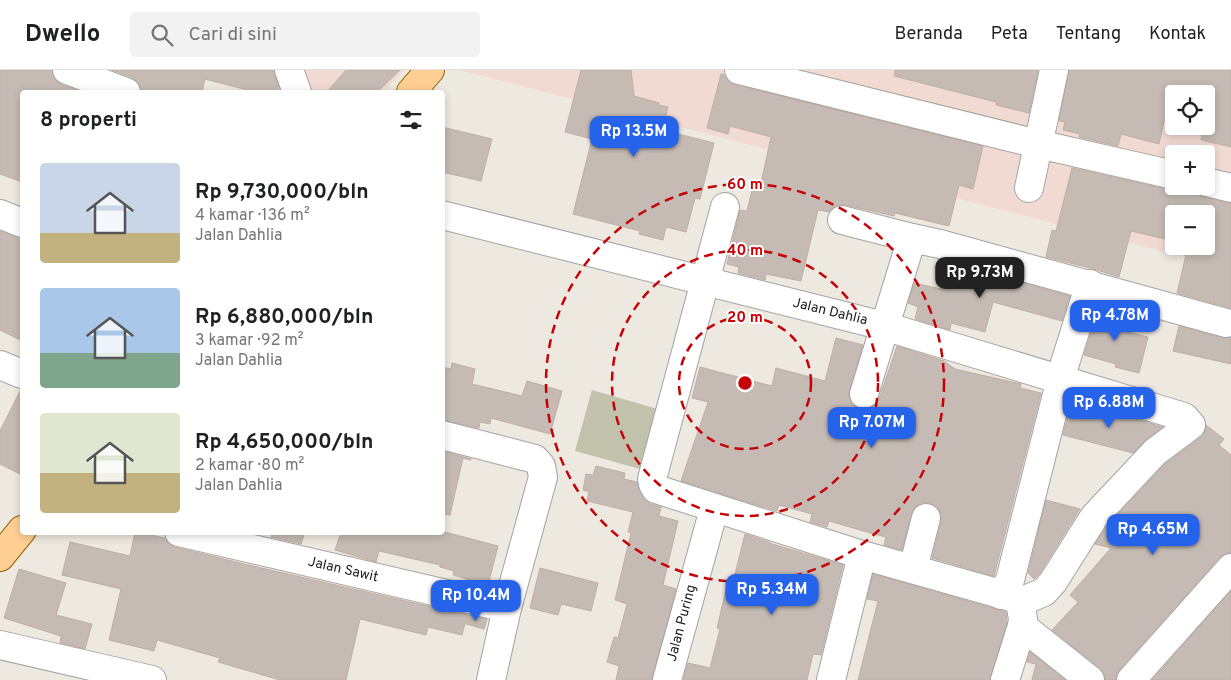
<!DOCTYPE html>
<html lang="id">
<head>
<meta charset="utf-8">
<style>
  body { margin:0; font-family:Overpass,sans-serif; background:#f2f2f2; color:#202124; height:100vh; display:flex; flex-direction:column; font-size:19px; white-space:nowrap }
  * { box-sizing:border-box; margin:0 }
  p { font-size:16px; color:#757577 }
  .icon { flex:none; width:28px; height:28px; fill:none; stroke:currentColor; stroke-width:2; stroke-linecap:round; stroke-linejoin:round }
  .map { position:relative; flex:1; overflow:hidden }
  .sheet { position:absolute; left:20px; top:20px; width:425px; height:445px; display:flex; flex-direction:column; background:#fff; border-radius:5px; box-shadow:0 2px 8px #0003 }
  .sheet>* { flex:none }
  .tools { position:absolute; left:1165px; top:15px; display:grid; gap:10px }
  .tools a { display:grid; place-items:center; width:50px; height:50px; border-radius:5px; background:#fff; box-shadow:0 2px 8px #0003; font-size:25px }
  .price { position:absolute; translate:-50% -42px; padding:0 11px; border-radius:10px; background:#2563eb; color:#fff; font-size:16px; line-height:32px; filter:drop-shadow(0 1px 2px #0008) }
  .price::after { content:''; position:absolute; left:50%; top:30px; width:15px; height:11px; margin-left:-8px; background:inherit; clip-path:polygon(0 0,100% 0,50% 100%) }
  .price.active { background:#222; color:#fff }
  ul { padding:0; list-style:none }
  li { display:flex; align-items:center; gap:15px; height:125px; padding:0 20px }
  li span { display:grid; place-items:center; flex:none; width:140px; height:100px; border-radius:5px; color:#555 }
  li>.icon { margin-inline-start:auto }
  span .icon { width:60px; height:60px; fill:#fffc; stroke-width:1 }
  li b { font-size:21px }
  h2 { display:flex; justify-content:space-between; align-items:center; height:60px; padding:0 20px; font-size:21px }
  header { display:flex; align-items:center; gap:30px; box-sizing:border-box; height:70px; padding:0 25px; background:#fff; border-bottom:1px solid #e0e0e0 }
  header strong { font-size:24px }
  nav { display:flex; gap:28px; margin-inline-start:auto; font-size:18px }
  .search { width:350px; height:45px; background:#f2f2f2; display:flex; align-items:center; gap:12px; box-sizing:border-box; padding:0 18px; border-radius:5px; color:#757577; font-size:19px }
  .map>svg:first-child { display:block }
  .military { fill:#f1dad2; fill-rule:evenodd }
  .construction { fill:#c2c2ac }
  .building { fill:#c5bbb4; stroke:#c0afa2 }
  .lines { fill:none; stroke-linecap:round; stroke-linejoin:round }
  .minor-casing { stroke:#a3a3a3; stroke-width:30 }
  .major-casing { stroke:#936000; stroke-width:30 }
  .minor { stroke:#fff; stroke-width:28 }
  .major { stroke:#ffcf94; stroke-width:28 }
  .ring { fill:none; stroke:#c70004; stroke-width:2.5; stroke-dasharray:9 6 }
  .labels { text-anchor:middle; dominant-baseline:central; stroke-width:4; stroke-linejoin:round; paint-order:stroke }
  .street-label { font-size:14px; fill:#1c1c1c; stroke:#fff }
  .centre { fill:#c70004; stroke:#fff; stroke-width:2.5 }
  .ring-label { font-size:15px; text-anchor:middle; font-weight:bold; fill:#c70004; stroke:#fff; stroke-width:4; stroke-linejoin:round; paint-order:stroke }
</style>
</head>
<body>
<header>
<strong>Dwello</strong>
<div class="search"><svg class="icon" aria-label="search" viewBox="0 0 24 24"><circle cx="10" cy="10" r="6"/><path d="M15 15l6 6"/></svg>Cari di sini</div>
<nav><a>Beranda</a><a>Peta</a><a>Tentang</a><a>Kontak</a></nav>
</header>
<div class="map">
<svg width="1231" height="610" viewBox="0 0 1231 610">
  <rect width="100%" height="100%" fill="#eee9e0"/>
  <g class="military">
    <path d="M302,0H405L383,22H309Z"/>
    <path d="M460,0H1231V199ZM1174,24H1206V56H1174ZM1174,84H1206V116H1174ZM1174,144H1206V176H1174Z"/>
  </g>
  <path class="construction" d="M592,320L668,342L651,402L575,381Z"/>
  <g class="building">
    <path d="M0,0H52L55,10L62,15L83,22H22V112L0,104Z"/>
    <path d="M112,0H274L279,19L278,22H255L205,9L202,22H141L138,12L131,7Z"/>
    <path d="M346,0H400L377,22H327Z"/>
    <path d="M581,0H631L634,26L659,33V35L668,37L662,60L714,73L700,129L695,128L686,162L666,157L663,170L639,164L640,161L573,144L592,69L565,62Z"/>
    <path d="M895,0H1038L1029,43L996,35V32L894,6Z"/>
    <path d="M1069,0H1231V77L1201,70L1203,61L1185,56H1206V24H1174V53L1164,51L1159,74L1121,64L1118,76L1079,67L1080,64L1063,60L1065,52L1059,51Z"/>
    <path d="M721,4L725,5L729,12L735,15L983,76L973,119L959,115L949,156L895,143L894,146L846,135H837L829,142L818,140L801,211L766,204L765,210L738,203L739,197L727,194L740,140L747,141L754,112L761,113L771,67L730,56L728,64L707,58Z"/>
    <path d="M442,57L492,69L481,111L442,102Z"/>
    <path d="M1072,98L1171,120H1178L1184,116L1192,118L1196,124L1202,127L1231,133V238L1177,223L1188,176H1206V144H1174V171L1131,161L1119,207L1094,199L1046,187L1052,160L1056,161Z"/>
    <path d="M0,161L22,168V271L0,260Z"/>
    <path d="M947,192L1070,226L1062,251L993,232L985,262L951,253L950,260L915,249L918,237L908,233L914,213L941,219Z"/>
    <path d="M1100,234L1120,240L1115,259L1148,267L1139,303L1115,297L1116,294L1084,285Z"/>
    <path d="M1179,256L1222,268H1231V294L1173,281Z"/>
    <path d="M836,268L863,275L849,320V328L852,334L860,339H868L875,335L879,329L897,276L944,291L955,299L1021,314L1020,318L1041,323L994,506L932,488L941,452V444L937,437L930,433H921L915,437L911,444L902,480L884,475L886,467L874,464L829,451L827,457L810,452L812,444L779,435L777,441L681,411L708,332L692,328L700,297L772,316L776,298L825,311Z"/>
    <path d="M452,293L475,299L472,314L522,326L527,311L562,321L550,364L491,348L490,354L480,352L479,358L442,350V297L451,299Z"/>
    <path d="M21,319H22V405L0,394V361Z"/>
    <path d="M1070,337L1101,344L1102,339L1163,357L1146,370L1133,383L1063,365Z"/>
    <path d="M1206,355L1224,369L1219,375L1231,385V483H1226L1219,488L1119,600L1116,610H1105L1104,604L1100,598L1052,560L1078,532L1070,525L1111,478L1095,474L1106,457L1165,394L1201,367L1205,361Z"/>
    <path d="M442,381L471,389V390L463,388L450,445L442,444Z"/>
    <path d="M596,396L625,403L624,409L637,412L643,428L651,434L661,437L659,446L678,451L663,515L676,519L652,610H616L619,596L607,592L614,567L618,568L627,534L615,530L631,463L628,462L633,442L587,431L589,422L583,420L586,404L593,405Z"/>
    <path d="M1046,430L1080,439L1040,503L1034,509L1028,503Z"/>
    <path d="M135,462L165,468L169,474L175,477L244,494L467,545L462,565L428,557L426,565L360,549L346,610H280L218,592L220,588L157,570L154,581L109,570L121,519L62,505L70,472L130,486Z"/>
    <path d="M272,462H305L301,474L271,467Z"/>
    <path d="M341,462H445L498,476L488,515L453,505L454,501L440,497V495L379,481L376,492L335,480Z"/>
    <path d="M745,464L769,472V473L843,495L821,585L813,584L807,610H683L688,593L710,598L720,559L717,558L727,515L732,516Z"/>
    <path d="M540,498L598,513L591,541L561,534L558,545L530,538Z"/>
    <path d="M19,499L66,513L56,545L92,554L85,579L60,573L61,566L4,548Z"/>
    <path d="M873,504L1006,542L1007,553L990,610H858L878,531L867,529Z"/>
    <path d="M1231,521V610H1152Z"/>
    <path d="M468,545L487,549L484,559L466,554Z"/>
    <path d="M1030,583V582L1065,610H1032L1036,594L1027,592Z"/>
  </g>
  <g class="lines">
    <g class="minor-casing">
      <g id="minor">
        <path d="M67,0L126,22"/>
        <path d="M289,0L297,22"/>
        <path d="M739,0L1038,74L1174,105"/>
        <path d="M1206,112L1231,118"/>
        <path d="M1029,118L1054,0"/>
        <path d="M725,137L652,409L653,414L656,419L862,485L1011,527L1020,532L1023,549L1022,556L1005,610"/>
        <path d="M0,144L22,153"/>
        <path d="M442,145L884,256L1184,347L1191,355L1155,382L1094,447L1053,512L1044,522L1020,532"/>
        <path d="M842,150L912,168L940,174L1226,253"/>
        <path d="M0,295L22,304"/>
        <path d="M864,324L912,168"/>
        <path d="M442,365L535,389L541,396L543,407L507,538L491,610"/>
        <path d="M179,462L507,538"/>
        <path d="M913,499L926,448"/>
        <path d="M1001,525L1010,510L1065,293L1090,214"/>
        <path d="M1022,556L1090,610"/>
        <path d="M0,575L152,610"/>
        <path d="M667,610L714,439"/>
        <path d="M831,610L862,485"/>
        <path d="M1131,610L1231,498"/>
      </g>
    </g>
    <g class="major-casing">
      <g id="major">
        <path d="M411,22L430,0"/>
        <path d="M0,487L22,460"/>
      </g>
    </g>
    <use href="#minor" class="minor"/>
    <use href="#major" class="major"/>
  </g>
  <g class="ring">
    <circle cx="745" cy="313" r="66"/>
    <circle cx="745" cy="313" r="133"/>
    <circle cx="745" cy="313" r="199"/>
  </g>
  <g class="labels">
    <g class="street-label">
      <text transform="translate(830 242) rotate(14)">Jalan Dahlia</text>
      <text transform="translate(343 500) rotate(13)">Jalan Sawit</text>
      <text transform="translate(682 553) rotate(-75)">Jalan Puring</text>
    </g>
  </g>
  <circle cx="745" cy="313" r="8" class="centre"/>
  <g class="ring-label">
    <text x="745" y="119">60 m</text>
    <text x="745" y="185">40 m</text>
    <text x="745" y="252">20 m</text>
  </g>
</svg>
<div class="tools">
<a><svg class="icon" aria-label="locate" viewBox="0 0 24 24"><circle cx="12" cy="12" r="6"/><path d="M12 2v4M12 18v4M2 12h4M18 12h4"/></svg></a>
<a>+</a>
<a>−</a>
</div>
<b class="price" style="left:634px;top:88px">Rp 13.5M</b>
<b class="price active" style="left:980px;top:229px">Rp 9.73M</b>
<b class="price" style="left:1115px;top:272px">Rp 4.78M</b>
<b class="price" style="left:1109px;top:359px">Rp 6.88M</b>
<b class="price" style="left:872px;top:379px">Rp 7.07M</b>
<b class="price" style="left:1153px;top:486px">Rp 4.65M</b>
<b class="price" style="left:772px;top:546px">Rp 5.34M</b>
<b class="price" style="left:476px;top:552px">Rp 10.4M</b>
<section class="sheet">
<h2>8 properti<svg class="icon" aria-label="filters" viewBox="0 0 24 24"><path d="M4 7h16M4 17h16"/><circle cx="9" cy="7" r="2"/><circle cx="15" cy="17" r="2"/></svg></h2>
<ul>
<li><span style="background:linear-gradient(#c9d6e8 70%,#c2b280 0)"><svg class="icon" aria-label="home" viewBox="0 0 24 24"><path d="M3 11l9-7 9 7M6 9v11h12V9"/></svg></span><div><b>Rp 9,730,000/bln</b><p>4 kamar · 136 m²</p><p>Jalan Dahlia</p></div></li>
<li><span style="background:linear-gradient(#a9c7e8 65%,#7fa58c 0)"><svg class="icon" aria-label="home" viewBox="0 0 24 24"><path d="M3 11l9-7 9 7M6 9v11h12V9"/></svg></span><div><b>Rp 6,880,000/bln</b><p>3 kamar · 92 m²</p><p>Jalan Dahlia</p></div></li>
<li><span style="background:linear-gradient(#dfe7d0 60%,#c2b280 0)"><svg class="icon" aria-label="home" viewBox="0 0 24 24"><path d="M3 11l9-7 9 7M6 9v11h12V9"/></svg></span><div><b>Rp 4,650,000/bln</b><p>2 kamar · 80 m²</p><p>Jalan Dahlia</p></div></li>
</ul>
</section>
</div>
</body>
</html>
